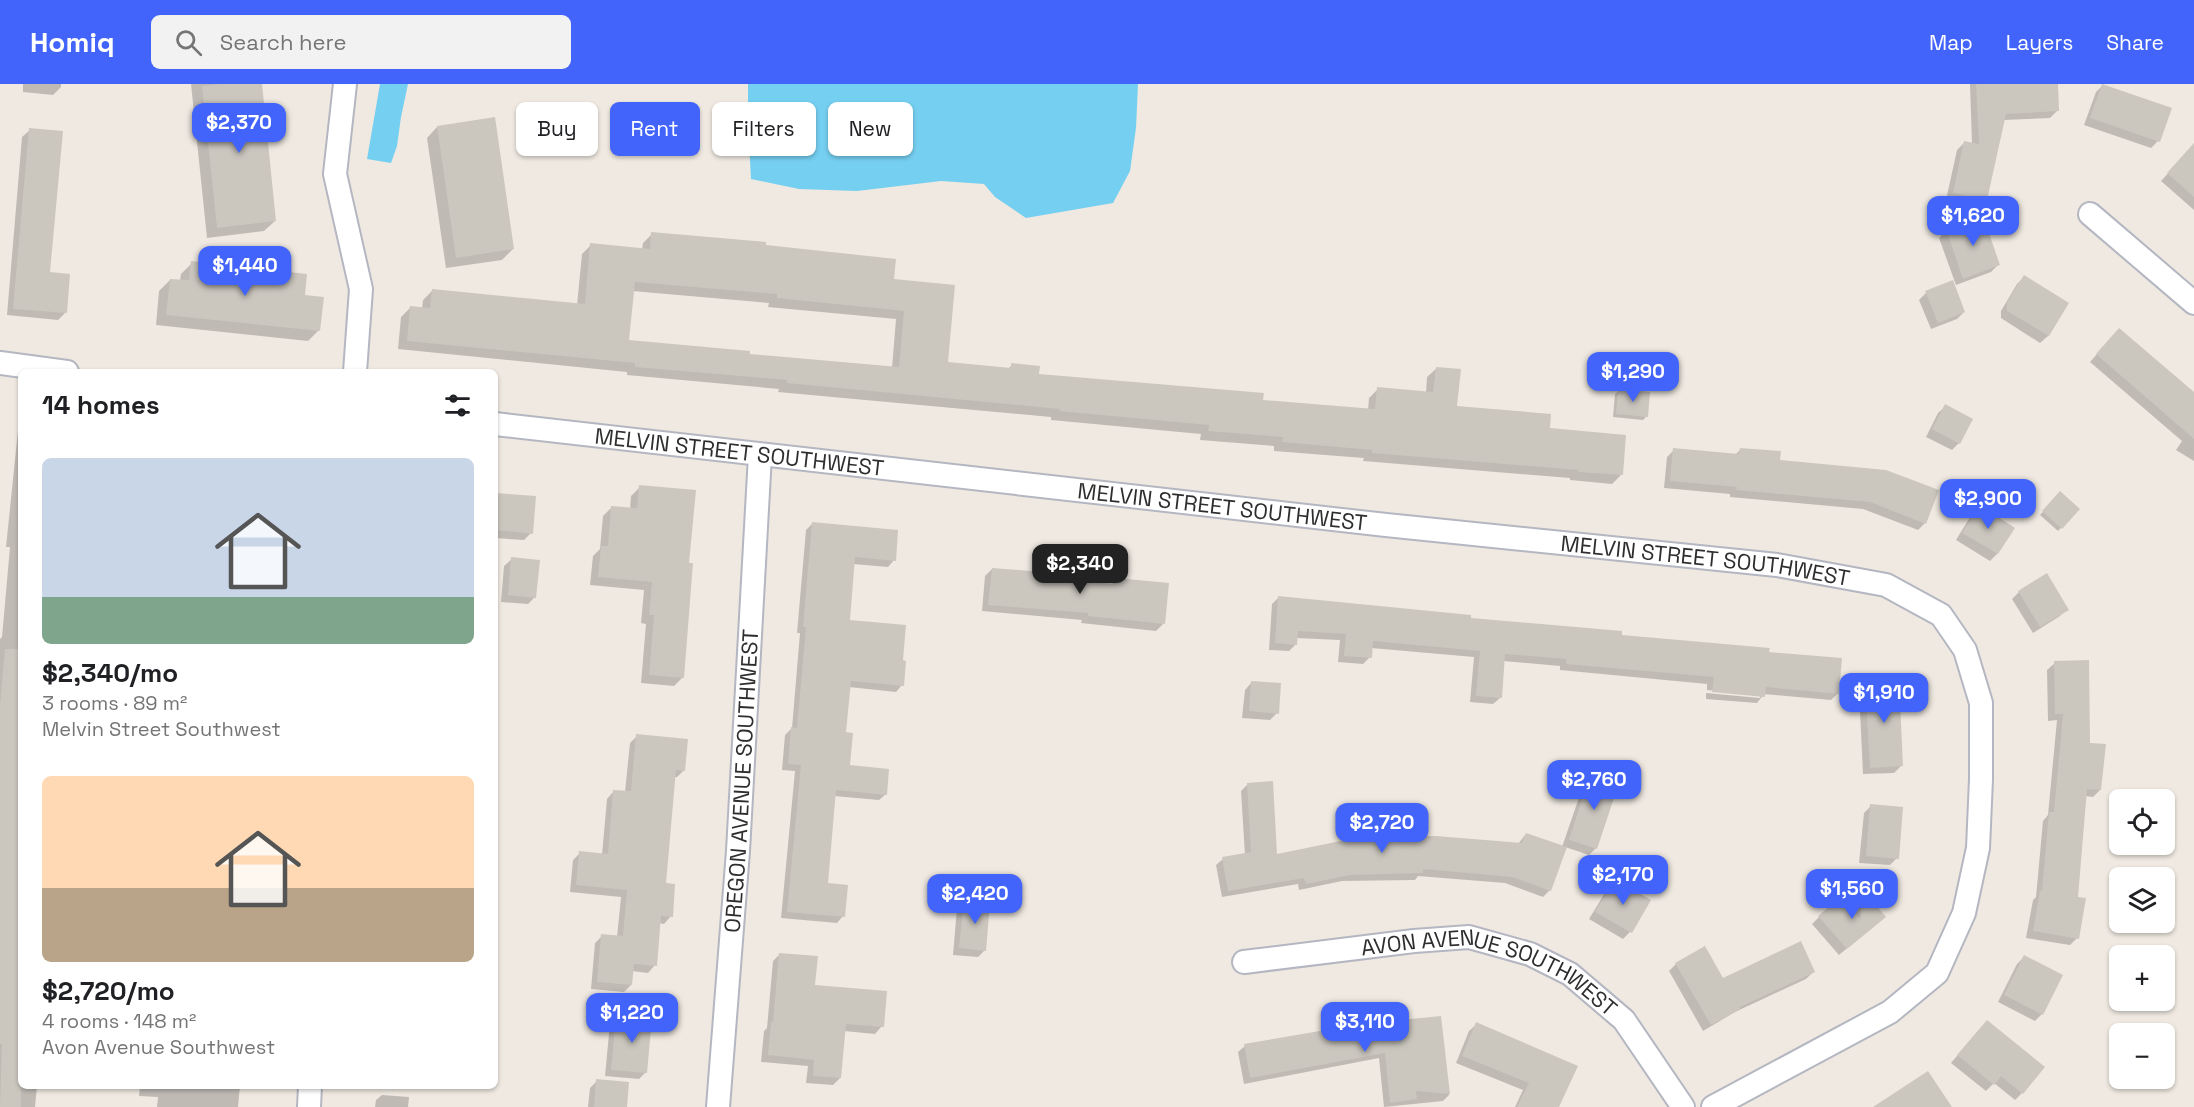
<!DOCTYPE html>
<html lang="en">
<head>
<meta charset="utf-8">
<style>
  body { margin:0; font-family:"Space Grotesk",sans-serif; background:#f2f2f2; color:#202124; height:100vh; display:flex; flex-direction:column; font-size:22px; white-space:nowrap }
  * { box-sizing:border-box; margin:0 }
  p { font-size:20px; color:#757577 }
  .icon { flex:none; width:33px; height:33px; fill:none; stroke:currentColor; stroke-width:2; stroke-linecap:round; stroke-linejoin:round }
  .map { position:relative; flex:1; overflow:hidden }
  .drawer { position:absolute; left:18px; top:285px; width:480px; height:720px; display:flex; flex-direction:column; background:#fff; border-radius:9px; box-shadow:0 2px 4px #0004 }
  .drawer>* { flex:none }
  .top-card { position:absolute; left:516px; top:18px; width:570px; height:54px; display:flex; gap:12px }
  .controls { position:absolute; left:2109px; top:705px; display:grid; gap:12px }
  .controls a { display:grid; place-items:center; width:66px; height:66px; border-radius:9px; background:#fff; box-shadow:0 2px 4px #0004; font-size:30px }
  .price { position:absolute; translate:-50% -51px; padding:0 14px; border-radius:12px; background:#4264fb; color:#fff; font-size:20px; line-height:39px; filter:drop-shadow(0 2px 3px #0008) }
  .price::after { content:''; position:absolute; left:50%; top:36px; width:18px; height:14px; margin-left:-9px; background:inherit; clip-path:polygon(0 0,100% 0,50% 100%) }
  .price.active { background:#222; color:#fff }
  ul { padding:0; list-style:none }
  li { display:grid; align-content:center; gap:12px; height:318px; padding:0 24px }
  li span { display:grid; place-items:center; height:186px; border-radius:9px; color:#555 }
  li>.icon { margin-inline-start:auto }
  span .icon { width:108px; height:108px; fill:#fffc; stroke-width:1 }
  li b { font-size:26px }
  h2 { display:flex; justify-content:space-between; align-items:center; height:72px; padding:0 24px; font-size:26px }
  .chip { padding:0 21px; border-radius:9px; background:#fff; box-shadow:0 2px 4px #0004; font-size:21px; line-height:54px }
  .chip.active { background:#4264fb; color:#fff }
  header { display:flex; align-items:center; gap:36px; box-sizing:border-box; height:84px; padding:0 30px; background:#4264fb; color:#fff }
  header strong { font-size:28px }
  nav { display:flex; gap:33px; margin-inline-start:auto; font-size:21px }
  .search { width:420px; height:54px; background:#f2f2f2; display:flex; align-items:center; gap:15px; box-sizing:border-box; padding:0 21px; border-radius:9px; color:#757577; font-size:22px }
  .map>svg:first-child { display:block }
  .water { fill:#75cff0 }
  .shadow { fill:#0003; fill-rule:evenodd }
  .building { fill:#cbc7bf; fill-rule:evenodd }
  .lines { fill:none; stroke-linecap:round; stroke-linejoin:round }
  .minor-casing { stroke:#b4b7c1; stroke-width:26 }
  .minor { stroke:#fff; stroke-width:22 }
  .labels { text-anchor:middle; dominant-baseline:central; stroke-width:6; stroke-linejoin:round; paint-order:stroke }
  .street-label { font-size:22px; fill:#2e2e2e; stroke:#fff }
</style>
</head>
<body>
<header>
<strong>Homiq</strong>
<div class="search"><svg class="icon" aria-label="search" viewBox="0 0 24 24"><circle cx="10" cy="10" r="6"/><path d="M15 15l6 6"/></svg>Search here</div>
<nav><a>Map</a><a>Layers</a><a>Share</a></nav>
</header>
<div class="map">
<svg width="2194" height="1023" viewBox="0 0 2194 1023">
  <rect width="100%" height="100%" fill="#efe9e1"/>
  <g class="water">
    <path d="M380,0H408L401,33L397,62L391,79L367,75Z"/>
    <path d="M748,0H1138L1136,44L1130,87L1113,119L1026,134L995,113L984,100L941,97L857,107L799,105L751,95L748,38Z"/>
  </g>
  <g class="shadow">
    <path d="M23,0H61V3L53,11L23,8Z"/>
    <path d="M191,0H260L275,137L264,147L207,154Z"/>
    <path d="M1970,0H2056L2057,27L2050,34L2003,36L1986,115L1979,123L1946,116L1957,66L1964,59L1972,60Z"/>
    <path d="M2103,1L2158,57L2151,64L2084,41L2096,8Z"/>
    <path d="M437,43L513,165L502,176L446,184L427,54Z"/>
    <path d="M30,46L48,189L65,229L58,236L7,231L22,53Z"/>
    <path d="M2194,61V126L2161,97Z"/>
    <path d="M1947,146L1998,181L1991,188L1956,201L1939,154Z"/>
    <path d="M652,150L764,162L893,197L947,280L1008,285L1012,281L1038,291L1262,317L1368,326L1369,314L1378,305L1426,309L1427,293L1437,284L1456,323L1548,346L1621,391L1612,400L1570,396V394L1363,377L1364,374L1274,367V362L1200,356L1201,350L1051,336V333L778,308L779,305L627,291V288L398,265L401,233L410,224L422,225L423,216L432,207L577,221L582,170L591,161L642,166L643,159ZM632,207L769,219L768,223L896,235L892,284L748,271L628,257Z"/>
    <path d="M192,179L303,212L319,246L308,257L156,241L159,207L170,196L180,197L181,190Z"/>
    <path d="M2024,193L2067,220L2048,252L2040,259L2001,234V227L2017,200Z"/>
    <path d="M1926,209L1964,228L1957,235L1931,245L1919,216Z"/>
    <path d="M2112,253L2194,313V377L2176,366L2182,357L2090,278Z"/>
    <path d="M1619,307L1646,333L1643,336L1613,333L1615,310Z"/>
    <path d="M1946,322L1959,359L1952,366L1926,353L1938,329Z"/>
    <path d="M21,335V1002H37L35,1023H0V555L2,553L10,463H6L19,337Z"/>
    <path d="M1741,365L1779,378L1925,439L1918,446L1863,425L1730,413V410L1664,404L1667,373L1674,366L1735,371Z"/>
    <path d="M640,403L687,480L683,593L674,602L641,599L646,540L641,539L644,506L590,501L593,472L600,465L603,432L612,423L630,425L631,412Z"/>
    <path d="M2060,409L2078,425L2058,447L2040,431Z"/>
    <path d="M495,410L531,449L524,456L495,454Z"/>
    <path d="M1979,423L2013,444L1997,470L1990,477L1956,456L1972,430Z"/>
    <path d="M812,440L894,476L888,483L853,480L848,537L902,578V601L896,608L849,603L845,650L848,683L886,710L879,716L834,712L826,801L843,832L837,839L781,834L795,687L782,686L785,651L792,644L800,549H797L806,446Z"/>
    <path d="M512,475L535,513L528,520L501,518L504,482Z"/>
    <path d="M992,485L1067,497L1111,501L1117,495L1163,540L1156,547L1081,539L1082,536L982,527L985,492Z"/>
    <path d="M2019,508L2067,525L2060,532L2033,549L2012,515Z"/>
    <path d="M1279,513L1768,569L1838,609L1831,616L1764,610L1757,619L1706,615V609L1760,614V611L1707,606V600L1560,586V582L1503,577L1500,614L1493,620L1470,618L1474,573L1371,564L1370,573L1363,580L1338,578L1340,556L1296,554V560L1289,567L1269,566L1272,520Z"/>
    <path d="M2055,579L2100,706L2093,713L2085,712L2076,814L2077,854L2070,861L2026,854L2033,816L2036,813L2043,737L2048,731L2057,636L2048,637L2047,586Z"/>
    <path d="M1252,598L1277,629L1270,636L1242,634L1245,606Z"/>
    <path d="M1866,600L1901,682L1894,689L1863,690L1859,607Z"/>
    <path d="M637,652L684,686L677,693H674L665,801L671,832L664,840L659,839L655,881L648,889L632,887L631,901L624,908L591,905L595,859L602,852L617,853L621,813L570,808L573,776L580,769L602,771L607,715L614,707L625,708L630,659Z"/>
    <path d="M1591,691L1596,764L1589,771L1565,763L1550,806L1543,813L1505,799L1418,792L1415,796L1342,797L1299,806L1298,800L1222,813L1216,781L1223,775L1245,771L1241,707L1248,700L1276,771L1367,753L1371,750L1398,754L1518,760L1526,750L1562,763L1584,699Z"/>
    <path d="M1871,722L1897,774L1890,781L1859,779L1864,729Z"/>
    <path d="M1615,797L1649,817L1630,848L1623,855L1589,835L1608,804Z"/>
    <path d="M1863,808L1884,833L1839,871L1812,840L1819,833L1855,831L1856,814Z"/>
    <path d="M964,817L985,866L978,873L953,871L957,824Z"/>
    <path d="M780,870L814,902L882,942L875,950L844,947L840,994L833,1001L806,999L808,982L761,978L764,947L767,944L773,877Z"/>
    <path d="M2024,873L2042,930L2035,937L1998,918L2017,880Z"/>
    <path d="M1676,880L1722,896L1813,888L1806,895L1735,928L1703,947L1669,887Z"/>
    <path d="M617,932L646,988L639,995L605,992L610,939Z"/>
    <path d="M1440,934L1449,1011L1443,1017L1384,1023L1379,974L1244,1000L1238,968L1245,962Z"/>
    <path d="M1477,940L1557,1023H1515L1523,1006L1456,979L1469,947Z"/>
    <path d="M1980,945L2022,1009L2015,1016L1994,999L1986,1007L1951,979Z"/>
    <path d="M597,997L626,1023H588L590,1004Z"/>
    <path d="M140,1002H240L238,1023H157L158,1013L139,1012Z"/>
    <path d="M382,1011L409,1013L408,1023H375L376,1016Z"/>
  </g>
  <g class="building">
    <path d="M219,0H262L276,137L217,144L202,2Z"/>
    <path d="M1976,0H2058L2059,27L2006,30L1987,116L1953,109L1964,57L1979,60Z"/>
    <path d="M2102,0L2172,24L2160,58L2090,34Z"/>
    <path d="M495,33L514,165L456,174L437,42Z"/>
    <path d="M29,44L63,47L50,188L70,190L67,229L13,225Z"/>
    <path d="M2194,59V113L2167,89Z"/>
    <path d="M1983,132L2000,181L1963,195L1946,145Z"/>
    <path d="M651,148L766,158V161L896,175L894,195L955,201L948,278L1011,284V279L1040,282L1039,290L1264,309L1263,316L1375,325L1377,303L1433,308L1436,283L1461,285L1457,322L1551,330L1550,344L1626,351L1623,391L1578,388V386L1372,369V366L1282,358L1283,353L1208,347L1209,341L1059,327L1060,325L787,299V296L635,283V279L407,257L410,222L430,224L432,205L585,220L590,159L650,165ZM635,198L777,210V214L904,227L899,283L750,270V267L629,256Z"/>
    <path d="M191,177L307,190L305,211L324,213L320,247L166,231L170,195L189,196Z"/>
    <path d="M2024,191L2069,219L2049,252L2007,227V218Z"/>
    <path d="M1953,196L1965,228L1938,239L1925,207Z"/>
    <path d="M2119,244L2194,308V355L2096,270Z"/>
    <path d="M1618,305L1650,308L1648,333L1616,330Z"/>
    <path d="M1945,320L1973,335L1960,360L1932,345Z"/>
    <path d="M1673,364L1739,370L1740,364L1781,367L1780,376L1886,386L1939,406L1926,440L1870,418L1736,406L1737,403L1670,397Z"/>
    <path d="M639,401L696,406L689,479H693L684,594L649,591L654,531H649L652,498L598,493L601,462H608L611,422L637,424Z"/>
    <path d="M2060,407L2080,425L2062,445L2042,427Z"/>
    <path d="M495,409L536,412L533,450L495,446Z"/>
    <path d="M1979,421L2015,444L1998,470L1962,449Z"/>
    <path d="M812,438L898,446L896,477L855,473L850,536L906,541L903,576L906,577L904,602L851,597L846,648L853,649L850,681L889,685L887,711L836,706L828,799L848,801L845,833L787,828L801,681L788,680L791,643L797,644L806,543H803Z"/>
    <path d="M511,473L540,476L536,514L508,511Z"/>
    <path d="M992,484L1069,490L1068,496L1115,500L1116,494L1169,499L1165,540L1088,532V529L988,521Z"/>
    <path d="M2047,489L2069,526L2040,543L2018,507Z"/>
    <path d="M1278,512L1471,531V534L1622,547V551L1770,564L1769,568L1842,574L1839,610L1766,603L1765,613L1712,608L1714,593L1566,580V575L1505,570L1502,614L1476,612L1480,567L1373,557L1372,574L1344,572L1346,550L1298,547L1297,561L1275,559Z"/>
    <path d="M5,565H21V743L18,774H21V1023H0L2,960H0V621Z"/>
    <path d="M2089,576L2090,659L2106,660L2101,706L2087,705L2078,813L2086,814L2079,855L2033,847L2040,807H2042L2049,728H2054L2063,630H2055L2054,577Z"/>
    <path d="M1251,597L1281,599L1279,630L1249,627Z"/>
    <path d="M1899,597L1903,682L1870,684L1865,599Z"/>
    <path d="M636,650L688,655L685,687L676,686L666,799L675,800L673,833L661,832L657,882L634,880L632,901L597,898L601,850L623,852L627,806L576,801L579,767L608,770L613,706L631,707Z"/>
    <path d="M1590,690L1619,699L1597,765L1569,756Z"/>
    <path d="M1273,697L1277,770L1370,751V748H1400V752H1436L1522,759L1526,749L1567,763L1551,807L1512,793L1423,785V789L1350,791L1306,800L1304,794L1228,807L1222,773L1251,768L1247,699Z"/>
    <path d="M1870,720L1903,723L1899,775L1866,772Z"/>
    <path d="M1615,795L1651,816L1632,849L1595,828Z"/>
    <path d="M1863,806L1886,833L1847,865L1818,832L1841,813L1860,835Z"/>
    <path d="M964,815L990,818L986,867L959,864Z"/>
    <path d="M1801,857L1815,888L1740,923V925L1711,941L1675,879L1705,862L1723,894Z"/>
    <path d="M779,869L818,872L815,901L887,907L884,943L846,940L841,994L813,992L814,976L768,971L771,938H773Z"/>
    <path d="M2024,871L2063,891L2043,931L2004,911Z"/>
    <path d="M616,931L652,934L647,989L611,986Z"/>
    <path d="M1441,932L1450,1010L1416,1007L1417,1015L1390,1019L1385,969L1250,994L1244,960L1361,940Z"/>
    <path d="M1987,936L2045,983L2023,1010L2001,992L1994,1001L1957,971Z"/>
    <path d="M1476,938L1578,982L1559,1023H1517L1529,999L1462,972Z"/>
    <path d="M1928,987L1952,1023H1873Z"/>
    <path d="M596,995L629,998L627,1023H594Z"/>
  </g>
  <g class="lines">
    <g class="minor-casing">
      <g id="minor">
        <path d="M345,0L335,90L361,205L355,288"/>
        <path d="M2090,130L2194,219"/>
        <path d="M0,279L67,288"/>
        <path id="s1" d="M495,340L1386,441L1777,481L1886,501L1941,531L1965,566L1981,619V695L1978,764L1964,829L1937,889L1890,928L1713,1023"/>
        <path id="s2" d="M1244,878L1414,857L1469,853L1530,870L1570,890L1624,936L1683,1023"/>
        <path d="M309,1023L310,1002"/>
        <path id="s3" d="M718,1023L738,767L760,371"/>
      </g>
    </g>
    <use href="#minor" class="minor"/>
  </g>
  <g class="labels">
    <g class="street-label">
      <text stroke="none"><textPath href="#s1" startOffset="246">MELVIN STREET SOUTHWEST</textPath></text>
      <text stroke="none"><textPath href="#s1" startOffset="732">MELVIN STREET SOUTHWEST</textPath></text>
      <text stroke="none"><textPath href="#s1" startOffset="1218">MELVIN STREET SOUTHWEST</textPath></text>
      <text stroke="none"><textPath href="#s3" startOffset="327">OREGON AVENUE SOUTHWEST</textPath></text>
      <text stroke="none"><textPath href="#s2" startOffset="255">AVON AVENUE SOUTHWEST</textPath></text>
    </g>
  </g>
</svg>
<div class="controls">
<a><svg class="icon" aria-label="locate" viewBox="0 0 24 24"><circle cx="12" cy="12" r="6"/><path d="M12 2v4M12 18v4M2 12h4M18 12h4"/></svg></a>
<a><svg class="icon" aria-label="layers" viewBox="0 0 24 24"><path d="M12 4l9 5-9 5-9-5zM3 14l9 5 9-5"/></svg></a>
<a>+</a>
<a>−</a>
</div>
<b class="price" style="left:239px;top:70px">$2,370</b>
<b class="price" style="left:1973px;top:163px">$1,620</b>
<b class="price" style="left:245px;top:213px">$1,440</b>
<b class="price" style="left:1633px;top:319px">$1,290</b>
<b class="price" style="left:1988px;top:446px">$2,900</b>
<b class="price active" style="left:1080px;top:511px">$2,340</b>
<b class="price" style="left:1884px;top:640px">$1,910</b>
<b class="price" style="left:1594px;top:727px">$2,760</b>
<b class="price" style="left:1382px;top:770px">$2,720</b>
<b class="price" style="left:1623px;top:822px">$2,170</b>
<b class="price" style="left:1852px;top:836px">$1,560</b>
<b class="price" style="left:975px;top:841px">$2,420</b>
<b class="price" style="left:632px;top:960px">$1,220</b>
<b class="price" style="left:1365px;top:969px">$3,110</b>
<div class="top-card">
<a class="chip">Buy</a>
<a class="chip active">Rent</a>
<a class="chip">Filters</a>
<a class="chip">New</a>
</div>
<section class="drawer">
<h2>14 homes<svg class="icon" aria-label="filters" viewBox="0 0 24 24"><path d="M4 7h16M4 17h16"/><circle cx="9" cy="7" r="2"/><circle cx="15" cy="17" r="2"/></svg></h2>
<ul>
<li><span style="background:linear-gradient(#c9d6e8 75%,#7fa58c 0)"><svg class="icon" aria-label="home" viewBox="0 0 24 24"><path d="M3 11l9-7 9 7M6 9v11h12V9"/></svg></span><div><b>$2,340/mo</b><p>3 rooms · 89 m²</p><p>Melvin Street Southwest</p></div></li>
<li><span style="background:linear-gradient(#ffd9b3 60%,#b9a48a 0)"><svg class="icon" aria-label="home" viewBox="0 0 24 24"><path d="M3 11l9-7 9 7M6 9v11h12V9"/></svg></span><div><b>$2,720/mo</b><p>4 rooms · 148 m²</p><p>Avon Avenue Southwest</p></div></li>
</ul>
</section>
</div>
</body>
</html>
